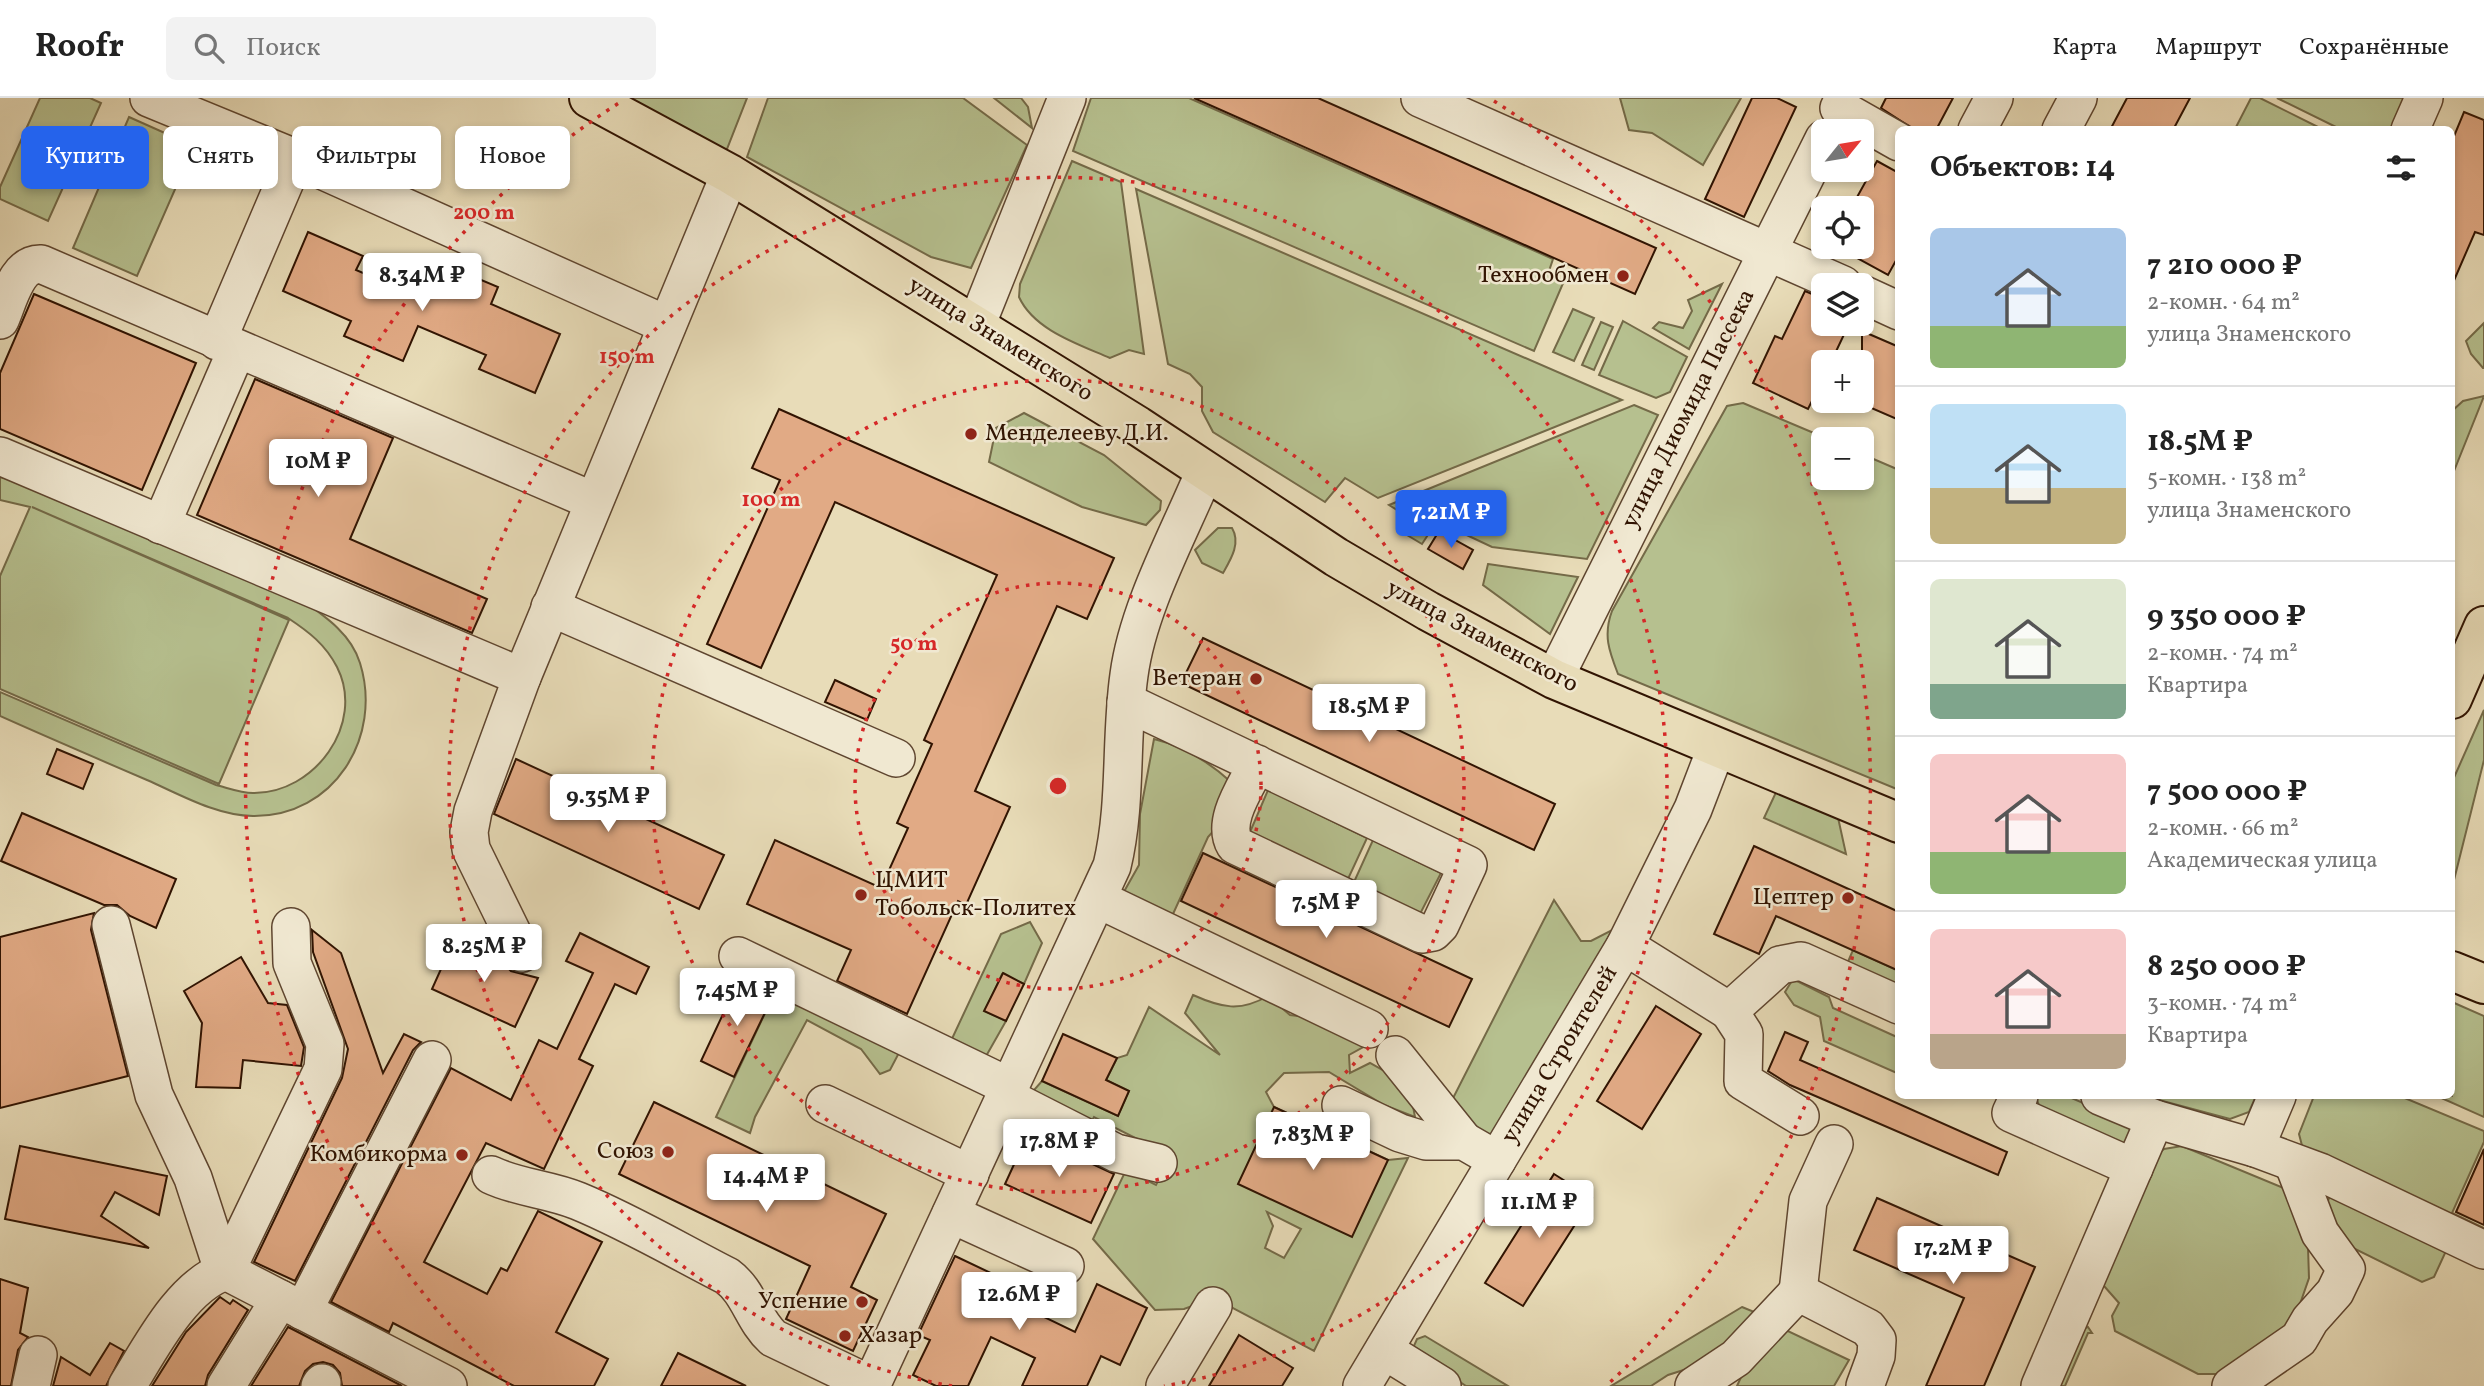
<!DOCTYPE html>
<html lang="ru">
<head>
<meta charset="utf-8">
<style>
  body { margin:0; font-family:Vollkorn,serif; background:#f2f2f2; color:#222; height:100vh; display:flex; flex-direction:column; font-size:26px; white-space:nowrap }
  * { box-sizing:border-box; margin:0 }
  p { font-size:23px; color:#767676 }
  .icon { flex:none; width:38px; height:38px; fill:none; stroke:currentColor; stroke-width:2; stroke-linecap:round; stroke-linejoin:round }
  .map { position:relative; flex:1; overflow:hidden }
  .side { position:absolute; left:1895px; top:28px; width:560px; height:973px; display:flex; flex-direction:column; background:#fff; border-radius:10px; box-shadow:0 4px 10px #0003 }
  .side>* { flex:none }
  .guide { position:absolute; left:21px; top:28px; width:665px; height:63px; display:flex; gap:14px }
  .needle { width:46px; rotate:60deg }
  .controls { position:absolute; left:1811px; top:21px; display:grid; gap:14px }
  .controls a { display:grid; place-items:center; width:63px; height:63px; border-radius:10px; background:#fff; box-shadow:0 4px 10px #0003; font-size:35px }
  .price { position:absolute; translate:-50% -60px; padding:0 16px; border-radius:7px; background:#fff; color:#222; font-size:23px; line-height:46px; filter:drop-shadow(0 2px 4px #0008) }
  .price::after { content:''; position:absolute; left:50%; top:42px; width:21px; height:16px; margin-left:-10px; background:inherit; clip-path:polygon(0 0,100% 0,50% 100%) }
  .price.on { background:#2563eb; color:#fff }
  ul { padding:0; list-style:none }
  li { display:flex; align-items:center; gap:21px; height:175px; padding:0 35px }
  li+li { border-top:2px solid #e0e0e0 }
  li span { display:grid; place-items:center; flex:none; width:196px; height:140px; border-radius:10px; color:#555 }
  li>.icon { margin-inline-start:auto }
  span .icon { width:84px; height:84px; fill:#fffc; stroke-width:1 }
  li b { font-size:30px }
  h2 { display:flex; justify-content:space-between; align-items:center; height:84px; padding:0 35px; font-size:30px }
  .pill { padding:0 24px; border-radius:10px; background:#fff; box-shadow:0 4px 10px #0003; font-size:24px; line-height:63px }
  .pill.on { background:#2563eb; color:#fff }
  header { display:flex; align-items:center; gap:42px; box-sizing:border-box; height:98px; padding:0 35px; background:#fff; border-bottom:2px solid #e0e0e0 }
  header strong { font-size:33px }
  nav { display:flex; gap:38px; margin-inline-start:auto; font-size:24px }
  .search { width:490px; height:63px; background:#f2f2f2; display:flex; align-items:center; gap:18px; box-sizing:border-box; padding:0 24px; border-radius:10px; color:#767676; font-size:26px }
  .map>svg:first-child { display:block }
  .green { fill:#b6c08f; stroke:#746a48; stroke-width:2; fill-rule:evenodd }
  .building { fill:#e1aa85; stroke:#311402; stroke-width:2 }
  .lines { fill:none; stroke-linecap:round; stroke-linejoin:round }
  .minor-casing { stroke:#5f4630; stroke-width:40 }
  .major-casing { stroke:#311402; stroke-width:42 }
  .minor { stroke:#f0e8d1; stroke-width:37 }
  .major { stroke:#e8dcb8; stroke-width:38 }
  .ring { fill:none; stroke:#d62828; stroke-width:3.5; stroke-dasharray:3.5 7 }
  .poi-dot { fill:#8f2418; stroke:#f0e8d1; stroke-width:2.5 }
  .labels { text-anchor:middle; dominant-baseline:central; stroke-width:5; stroke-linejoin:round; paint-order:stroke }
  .poi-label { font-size:24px; fill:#311402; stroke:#f0e8d1; text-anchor:end }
  .street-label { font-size:24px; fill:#311402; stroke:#f0e8d1 }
  .centre { fill:#d62828; stroke:#f0e8d1; stroke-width:3.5 }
  .ring-label { font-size:21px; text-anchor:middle; font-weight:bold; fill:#d62828; stroke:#f0e8d1; stroke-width:5; stroke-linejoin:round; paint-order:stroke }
</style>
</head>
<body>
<header>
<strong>Roofr</strong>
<div class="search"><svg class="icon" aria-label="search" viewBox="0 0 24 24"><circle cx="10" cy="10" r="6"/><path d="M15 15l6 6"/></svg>Поиск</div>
<nav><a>Карта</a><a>Маршрут</a><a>Сохранённые</a></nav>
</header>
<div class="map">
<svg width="2484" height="1288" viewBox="0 0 2484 1288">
  <rect width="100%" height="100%" fill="#e8dcb8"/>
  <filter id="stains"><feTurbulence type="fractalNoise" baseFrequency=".00286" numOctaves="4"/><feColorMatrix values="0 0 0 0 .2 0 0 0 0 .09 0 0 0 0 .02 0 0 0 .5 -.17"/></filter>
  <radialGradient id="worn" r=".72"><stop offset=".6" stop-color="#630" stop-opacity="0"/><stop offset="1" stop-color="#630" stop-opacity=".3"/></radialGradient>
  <g class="green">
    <path d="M40,0H90L101,5L48,123L0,101V89Z"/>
    <path d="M620,0H747L725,56Z"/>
    <path d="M768,0H963L1027,47L971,170L931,159L747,59Z"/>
    <path d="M994,0H1021L1028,9L1032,30Z"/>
    <path d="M1091,0H1189L1553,161L1548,176L1564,183L1534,253L1073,53Z"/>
    <path d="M1620,0H1741L1703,67L1652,35L1629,32Z"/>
    <path d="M2251,0H2260L2322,31H2235Z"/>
    <path d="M2277,0H2409L2393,32L2340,31Z"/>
    <path d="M129,19L194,48L137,178L73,150Z"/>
    <path d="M1072,63L1121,84L1144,256L1129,252L1110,260C1078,246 1034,232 1019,199L1020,186Z"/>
    <path d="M1136,91L1622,302L1378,400L1345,380L1325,404L1213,334L1202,313V289L1190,276L1168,266Z"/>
    <path d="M1722,186L1689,251L1653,230L1659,224L1683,230L1692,213L1688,202Z"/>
    <path d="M1573,211L1594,220L1574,263L1553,254Z"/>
    <path d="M1623,223L1687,259L1670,294L1656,300L1599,277Z"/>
    <path d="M1601,224L1613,229L1594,272L1582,267Z"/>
    <path d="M2484,225V270H2483L2471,256L2466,243Z"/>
    <path d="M2484,298L2452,378V313L2463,303Z"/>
    <path d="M1743,305L1828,341H1824V380H1862V356L1899,372V692L1618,576C1609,553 1603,537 1612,513L1727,308Z"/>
    <path d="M1634,307L1658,317L1587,461L1492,449L1437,423L1422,446L1402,434L1405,417L1389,407Z"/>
    <path d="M1024,315L1104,357L1161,403L1160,412L1146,427L1082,409L989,364L996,330Z"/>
    <path d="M0,379L39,388L299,500C323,517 351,535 360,565C383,639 334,719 253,718C217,718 179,696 147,682C98,661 49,640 0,618V594L216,687C228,690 241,695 253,695C314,696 366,626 337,569C325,546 309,534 288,520L32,409L289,522L219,686L0,591V478L30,409L0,402Z"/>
    <path d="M1218,430H1232C1241,445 1231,461 1223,475L1202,465L1195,452Z"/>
    <path d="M1488,466L1578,479L1550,536L1483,487Z"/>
    <path d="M2484,612V662L2452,790V684Z"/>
    <path d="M1154,641C1183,648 1209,664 1231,684L1224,721L1208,739L1168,827L1121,799L1139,767L1140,716Z"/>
    <path d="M1778,690L1837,715L1846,756L1764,720Z"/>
    <path d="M1268,692L1367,740L1348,781L1250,734Z"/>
    <path d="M1373,742L1441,775L1420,816L1354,784Z"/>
    <path d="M1554,802L1581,843H1591L1620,828L1493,1037L1486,1041L1448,1010Z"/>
    <path d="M1030,824L1042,845L1024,886L1002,876L985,913L1006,923L981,967L950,945L1001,836Z"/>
    <path d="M1853,852L1899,873V889L1847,866Z"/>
    <path d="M1793,881L1829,899L1833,910L1899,940V976L1824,943L1820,919L1794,907L1785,894Z"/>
    <path d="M777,890L901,951L890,972L880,976L861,951L807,922L755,1019L750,1035L716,1019Z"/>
    <path d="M1193,897C1222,910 1240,914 1268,898L1290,917L1331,922L1365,948L1349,957L1350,975L1370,965L1409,987L1415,1019L1384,1007L1329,974L1284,975L1266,994L1274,1009L1388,1062L1408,1060L1314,1253L1214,1200L1184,1211L1155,1212L1093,1141L1126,1072L1156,1087L1171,1058L1094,1019L1087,1033L1035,1004L1034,992L1042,983L1118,1018L1129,993L1106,982L1117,960L1127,957L1149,909L1220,957L1185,915ZM1267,1114L1301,1131L1284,1160L1265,1150L1273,1128Z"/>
    <path d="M2452,904L2484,918V1019L2437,998H2452Z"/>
    <path d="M2035,998H2067L2132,1026L2134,1039L2122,1046L2042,1014Z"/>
    <path d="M2144,998H2256L2249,1014L2230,1021Z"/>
    <path d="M2314,998H2400L2484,1033V1044L2452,1115L2484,1130V1139L2305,1059L2299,1036Z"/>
    <path d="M2182,1048L2286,1091L2308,1149L2309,1180L2292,1229L2256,1260L2217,1276H2198L2115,1233L2112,1218L2119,1205L2104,1188L2102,1175L2153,1060L2164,1051Z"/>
    <path d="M2331,1094L2446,1153L2434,1179L2422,1184L2351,1149L2326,1109Z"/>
    <path d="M1742,1209L1764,1218L1715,1262L1668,1277L1651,1288H1611Z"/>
    <path d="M1777,1228L1849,1262L1834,1288H1737L1747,1266Z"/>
    <path d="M2088,1229L2092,1235H2088L2065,1288H2057L2082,1231Z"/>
    <path d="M1425,1238L1508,1288H1466L1417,1255L1413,1250L1417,1241Z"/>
  </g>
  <g class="building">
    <path d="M1194,0H1318L1656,150L1635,196Z"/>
    <path d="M1752,0H1777L1796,9L1744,119L1705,101Z"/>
    <path d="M1886,0H1953L1936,32H1915L1881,10Z"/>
    <path d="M2127,0H2190L2173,32H2110Z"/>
    <path d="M2464,14L2484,22V137L2475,134L2452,187V43Z"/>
    <path d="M1877,63L1899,75V157L1888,177L1837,149H1862V110H1851Z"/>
    <path d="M308,134L363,158L356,172L426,202L441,165L498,189L491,206L560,236L535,295L479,271L486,257L418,228L403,263L344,238L351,223L283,193Z"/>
    <path d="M1805,193L1824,201V226H1849L1831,264H1824V279L1808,311L1753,285L1775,238L1782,241Z"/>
    <path d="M34,196L196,265L142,392L0,331V275Z"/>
    <path d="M1862,233L1899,249V322L1869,309L1872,301L1862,297Z"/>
    <path d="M255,281L393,340L350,441L487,501L472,535L197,417Z"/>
    <path d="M779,311L1114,460L1087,521L1057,508L975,693L1010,709L966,807L958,803L907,916L837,883L851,852L747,806L775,742L881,790L908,730L897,725L932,646L924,642L997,477L835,404L761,570L707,546L780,382L752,370Z"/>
    <path d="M1439,433L1473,452L1463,471L1428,451Z"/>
    <path d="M1203,540L1555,706L1534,752L1181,585Z"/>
    <path d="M835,582L876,601L867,622L825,604Z"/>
    <path d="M57,651L93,666L83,691L47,676Z"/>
    <path d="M516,661L724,757L699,811L494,716Z"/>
    <path d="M22,715L176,781L156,830L130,818L117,807H104L1,763Z"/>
    <path d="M1754,748L1899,814V873L1776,818L1759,856L1714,836Z"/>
    <path d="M1203,755L1472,881L1449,929L1181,803Z"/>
    <path d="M94,815L91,832L128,978L0,1010V839Z"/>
    <path d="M312,832L341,855L383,975L404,936L421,944L413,952L295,1183L254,1164L342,980L348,951L313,854Z"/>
    <path d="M580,835L649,869L636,896L615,886L579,961L593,968L544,1071L486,1045L424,1164L487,1196L501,1170L507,1173L538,1113L602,1144L556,1234L608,1261L594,1288H514L393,1225L389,1234L331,1204L451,970L511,1002L539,942L557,951L593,875L566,863Z"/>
    <path d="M454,842L503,865L511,873L538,880L515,929L432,891Z"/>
    <path d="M241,859L268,905L287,907L304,949L301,968L243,962L240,990L196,989L202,925L184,893Z"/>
    <path d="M1003,875L1024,886L1006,923L984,913Z"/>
    <path d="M739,882L773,898L734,979L701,963Z"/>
    <path d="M1656,908L1701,936L1642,1031L1597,1003Z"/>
    <path d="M1785,934L1808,944L1800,962L2007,1054L1998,1077L1790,987L1768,973Z"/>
    <path d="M1063,936L1117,960L1106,982L1129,993L1118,1018L1042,983Z"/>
    <path d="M654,1004L886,1116L851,1189L877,1202L853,1253L786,1221L810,1168L619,1076Z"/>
    <path d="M1274,1009L1388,1062L1352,1139L1238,1086Z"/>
    <path d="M1028,1036L1114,1076L1091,1125L1005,1086Z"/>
    <path d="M20,1048L167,1078L159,1117L115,1094L101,1118L149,1150L5,1121Z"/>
    <path d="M2484,1051V1127L2456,1114Z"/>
    <path d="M1554,1076L1592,1100L1523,1208L1485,1185Z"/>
    <path d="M1877,1100L2035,1169L1984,1288H1926L1964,1200L1854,1152Z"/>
    <path d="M955,1158L1016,1187L1009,1202L1075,1234L1097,1186L1147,1210L1120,1267L1101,1258L1087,1288H1022L1035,1260L991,1239L968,1288H936L913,1277L930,1242L918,1237Z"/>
    <path d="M0,1181L28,1190L20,1235L28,1239L18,1252L11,1288H0Z"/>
    <path d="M220,1199L230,1206L233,1202L248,1212L208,1277L205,1288H152L186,1234Z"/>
    <path d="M288,1229L294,1232L402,1288H342L340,1275L333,1267L323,1264L313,1266L305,1273L299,1288H251Z"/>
    <path d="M1239,1237L1293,1270L1282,1288H1209Z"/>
    <path d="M110,1245L124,1253L106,1288H53L61,1259L90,1277Z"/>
    <path d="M678,1255L746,1288H661Z"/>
  </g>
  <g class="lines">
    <g class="minor-casing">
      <g id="minor">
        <path d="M149,0L295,60L667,227"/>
        <path d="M1420,0L1843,187"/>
        <path d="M1839,10L1899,44"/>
        <path d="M1977,32L1994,0"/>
        <path d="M2061,32L2078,0"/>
        <path d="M2410,32L2424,0"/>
        <path d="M1862,196L1899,213"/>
        <path d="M0,222C9,202 16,165 41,166L593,403"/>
        <path d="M976,228L1067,0"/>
        <path d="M217,243L295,60"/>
        <path d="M0,358L522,579"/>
        <path d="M161,427L237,251"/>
        <path d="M550,509L896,660"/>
        <path d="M1554,581L1824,41"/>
        <path d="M1126,604L1468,767L1440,827L1433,834L1422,836L1235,747C1221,723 1246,689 1257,666"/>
        <path d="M1098,801L1369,931"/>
        <path d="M111,827L154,997L193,1080L221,1166L226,1173L448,1288"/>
        <path d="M1625,848L1729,913L1780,867L1801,863L1899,907"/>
        <path d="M522,855L471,751L469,734L473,713L522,579L730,76"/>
        <path d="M738,858L1010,989"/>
        <path d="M1729,913L1744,936L1743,983L1800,1018"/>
        <path d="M1395,957L1464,1043"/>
        <path d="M2019,998L2011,1015L2134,1070"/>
        <path d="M2100,998L2155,1021L2255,1050L2320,1074L2484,1152"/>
        <path d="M1006,999L1116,1055L1158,1065"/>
        <path d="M825,1006L970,1076"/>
        <path d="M1341,1007L1400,1035L1426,1043H1464L1497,1062"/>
        <path d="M2255,1050L2277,998"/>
        <path d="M491,1077C518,1090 549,1091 578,1103C629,1124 678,1153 727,1178C749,1194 753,1222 773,1240L871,1287"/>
        <path d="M951,1116L1065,1168"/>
        <path d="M1798,1194L1808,1103L1834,1046"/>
        <path d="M303,1213L432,962"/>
        <path d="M1384,1252L1442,1288"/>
        <path d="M31,1288L38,1257"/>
        <path d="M127,1288C150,1251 182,1187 226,1173L323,971L325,946L292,865L291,829"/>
        <path d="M226,1288L280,1201"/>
        <path d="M320,1288L322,1285"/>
        <path d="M871,1288L1112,768C1127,706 1120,640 1129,577C1138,509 1179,436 1205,373"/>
        <path d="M1165,1288L1213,1208"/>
        <path d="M1362,1288L1625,848L1693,711L1716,651"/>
        <path d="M1694,1288L1736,1260L1798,1194L1868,1230L1877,1242L1876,1258L1865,1288"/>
        <path d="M2040,1288L2155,1021"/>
        <path d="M2231,1288L2299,1241L2310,1222L2335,1194L2346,1171L2320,1135L2294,1067"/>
      </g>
    </g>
    <g class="major-casing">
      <g id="major">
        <path d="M589,0L730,76L1138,328L1336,459L1428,513L1554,581L1899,725"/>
        <path d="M2452,601L2484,528"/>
        <path d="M2452,873L2484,886"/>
      </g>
    </g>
    <use href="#minor" class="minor"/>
    <use href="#major" class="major"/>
  </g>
  <g class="ring">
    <circle cx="1058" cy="688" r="203"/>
    <circle cx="1058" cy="688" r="406"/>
    <path d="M952 1288A609 609 0 1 1 1164 1288"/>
    <path d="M509 1287A812 812 0 0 1 622 3M1494 3A812 812 0 0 1 1607 1287"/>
  </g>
  <g class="poi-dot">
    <circle cx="1623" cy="178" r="7"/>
    <circle cx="971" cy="336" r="7"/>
    <circle cx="1256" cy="581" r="7"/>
    <circle cx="861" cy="797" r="7"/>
    <circle cx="1848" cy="800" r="7"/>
    <circle cx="668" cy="1054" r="7"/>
    <circle cx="462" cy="1057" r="7"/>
    <circle cx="862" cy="1204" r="7"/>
    <circle cx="845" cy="1238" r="7"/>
  </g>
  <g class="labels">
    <g class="poi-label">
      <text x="1609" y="178">Технообмен</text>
      <text x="985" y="336" text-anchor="start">Менделееву Д.И.</text>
      <text x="1242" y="581">Ветеран</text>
      <text x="875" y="783" text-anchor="start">ЦМИТ<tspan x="875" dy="28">Тобольск-Политех</tspan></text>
      <text x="1834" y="800">Цептер</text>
      <text x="654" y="1054">Союз</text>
      <text x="448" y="1057">Комбикорма</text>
      <text x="848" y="1204">Успение</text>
      <text x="859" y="1238" text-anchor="start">Хазар</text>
    </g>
    <g class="street-label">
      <text transform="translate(1000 242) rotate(32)">улица Знаменского</text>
      <text transform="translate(1689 311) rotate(-63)">улица Диомида Пассека</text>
      <text transform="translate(1482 539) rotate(28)">улица Знаменского</text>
      <text transform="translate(1560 957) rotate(-59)">улица Строителей</text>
    </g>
  </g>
  <circle cx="1058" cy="688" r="10" class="centre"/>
  <g class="ring-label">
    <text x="484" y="121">200 m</text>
    <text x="627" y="265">150 m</text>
    <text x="771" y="408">100 m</text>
    <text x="914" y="552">50 m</text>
  </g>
  <rect width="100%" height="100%" filter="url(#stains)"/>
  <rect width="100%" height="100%" fill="url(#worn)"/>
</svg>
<div class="controls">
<a><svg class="needle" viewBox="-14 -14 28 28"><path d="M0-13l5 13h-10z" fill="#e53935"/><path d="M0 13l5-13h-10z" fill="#767676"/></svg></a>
<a><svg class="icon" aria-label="locate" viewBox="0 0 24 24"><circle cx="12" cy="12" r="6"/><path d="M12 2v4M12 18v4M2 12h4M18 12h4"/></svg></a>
<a><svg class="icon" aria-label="layers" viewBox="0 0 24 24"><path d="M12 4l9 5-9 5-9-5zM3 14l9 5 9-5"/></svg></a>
<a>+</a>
<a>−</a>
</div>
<b class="price" style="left:422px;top:215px">8.34M ₽</b>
<b class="price" style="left:318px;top:401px">10M ₽</b>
<b class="price on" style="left:1451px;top:452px">7.21M ₽</b>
<b class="price" style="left:1369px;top:646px">18.5M ₽</b>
<b class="price" style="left:608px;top:736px">9.35M ₽</b>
<b class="price" style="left:1326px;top:842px">7.5M ₽</b>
<b class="price" style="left:484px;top:886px">8.25M ₽</b>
<b class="price" style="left:737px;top:930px">7.45M ₽</b>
<b class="price" style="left:1313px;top:1074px">7.83M ₽</b>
<b class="price" style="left:1059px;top:1081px">17.8M ₽</b>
<b class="price" style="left:766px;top:1116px">14.4M ₽</b>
<b class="price" style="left:1539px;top:1142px">11.1M ₽</b>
<b class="price" style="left:1953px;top:1188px">17.2M ₽</b>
<b class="price" style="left:1019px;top:1234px">12.6M ₽</b>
<div class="guide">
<a class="pill on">Купить</a>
<a class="pill">Снять</a>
<a class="pill">Фильтры</a>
<a class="pill">Новое</a>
</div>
<section class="side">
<h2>Объектов: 14<svg class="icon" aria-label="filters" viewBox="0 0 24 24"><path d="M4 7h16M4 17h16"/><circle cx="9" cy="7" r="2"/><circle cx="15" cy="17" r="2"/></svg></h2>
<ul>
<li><span style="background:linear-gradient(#a9c7e8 70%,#8fb573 0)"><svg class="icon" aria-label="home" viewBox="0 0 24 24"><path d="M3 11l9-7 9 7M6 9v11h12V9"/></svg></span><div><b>7 210 000 ₽</b><p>2-комн. · 64 m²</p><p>улица Знаменского</p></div></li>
<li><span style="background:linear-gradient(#bfe0f5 60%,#c2b280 0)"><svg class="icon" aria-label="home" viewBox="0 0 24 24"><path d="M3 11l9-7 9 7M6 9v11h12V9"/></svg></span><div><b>18.5M ₽</b><p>5-комн. · 138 m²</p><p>улица Знаменского</p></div></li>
<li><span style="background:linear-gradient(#dfe7d0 75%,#7fa58c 0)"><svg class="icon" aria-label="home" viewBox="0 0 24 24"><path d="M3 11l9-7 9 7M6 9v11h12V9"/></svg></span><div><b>9 350 000 ₽</b><p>2-комн. · 74 m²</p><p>Квартира</p></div></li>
<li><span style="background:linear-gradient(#f6c9c9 70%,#8fb573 0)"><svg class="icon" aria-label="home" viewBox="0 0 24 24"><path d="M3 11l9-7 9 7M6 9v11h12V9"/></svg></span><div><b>7 500 000 ₽</b><p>2-комн. · 66 m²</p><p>Академическая улица</p></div></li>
<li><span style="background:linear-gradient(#f6c9c9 75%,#b9a48a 0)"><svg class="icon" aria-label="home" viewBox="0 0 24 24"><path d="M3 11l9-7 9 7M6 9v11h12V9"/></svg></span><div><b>8 250 000 ₽</b><p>3-комн. · 74 m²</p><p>Квартира</p></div></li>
</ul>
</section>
</div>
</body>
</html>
